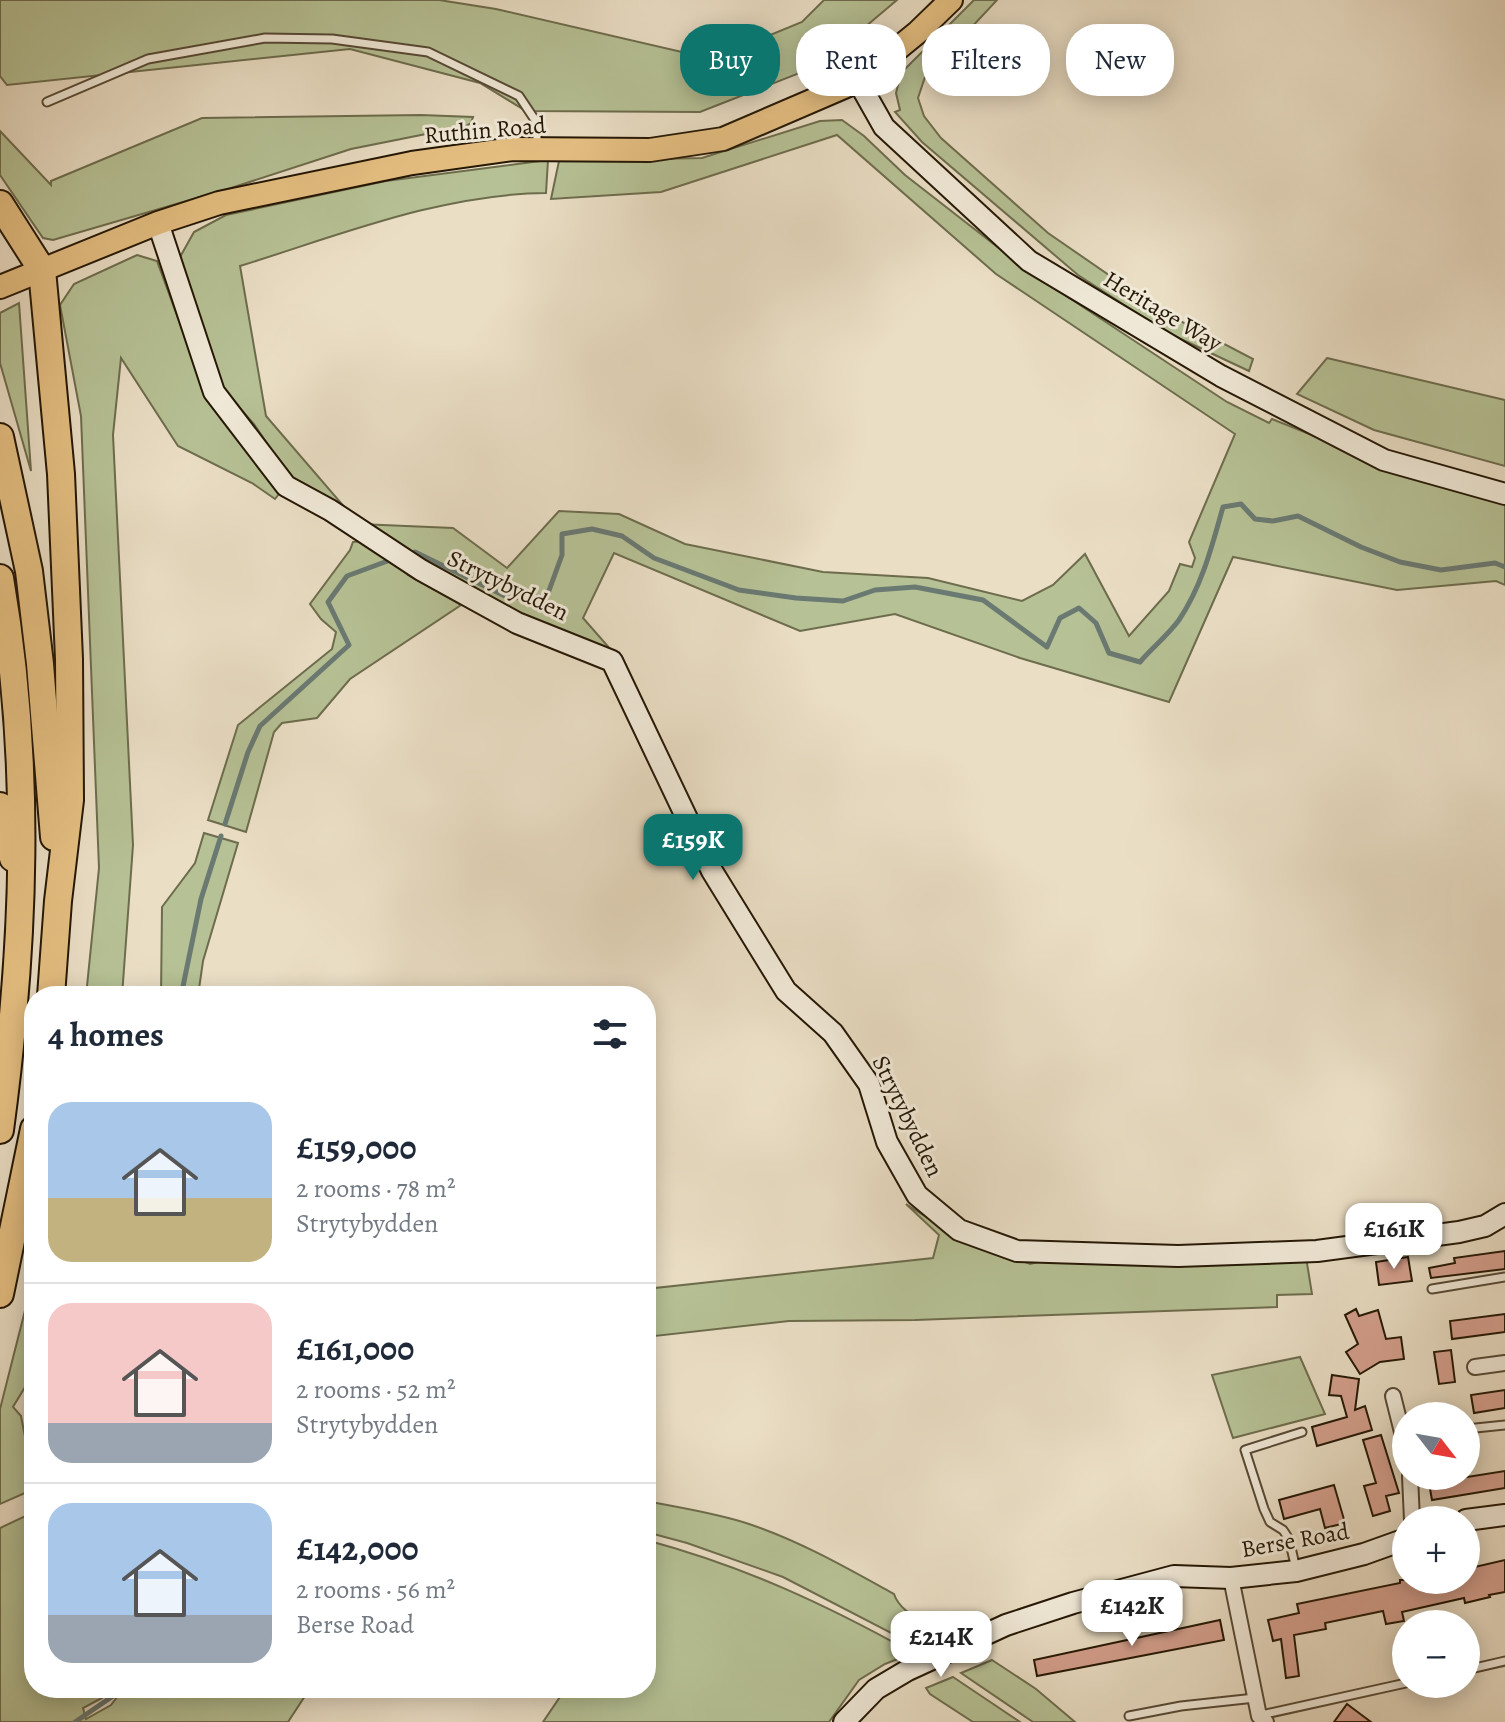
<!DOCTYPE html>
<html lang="en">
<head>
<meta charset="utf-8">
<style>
  body { margin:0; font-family:Alegreya,serif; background:#f2f2f3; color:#1f2937; height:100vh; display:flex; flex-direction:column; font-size:30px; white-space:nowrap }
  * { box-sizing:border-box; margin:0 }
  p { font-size:26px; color:#747a83 }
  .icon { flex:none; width:44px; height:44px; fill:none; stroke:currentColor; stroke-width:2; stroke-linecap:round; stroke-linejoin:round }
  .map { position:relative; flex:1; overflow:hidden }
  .panel { position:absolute; left:24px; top:986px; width:632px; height:712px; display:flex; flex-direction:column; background:#fff; border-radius:32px; box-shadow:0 4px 20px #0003 }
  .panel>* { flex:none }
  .top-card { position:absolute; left:680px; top:24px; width:704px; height:72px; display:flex; gap:16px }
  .needle { width:52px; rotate:121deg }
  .tools { position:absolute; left:1392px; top:1402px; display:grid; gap:16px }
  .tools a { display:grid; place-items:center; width:88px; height:88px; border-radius:50%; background:#fff; box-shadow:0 4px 20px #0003; font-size:40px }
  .price { position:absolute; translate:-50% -68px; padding:0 18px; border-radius:16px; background:#fff; color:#222; font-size:26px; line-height:52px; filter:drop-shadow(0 2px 4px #0008) }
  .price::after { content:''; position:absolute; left:50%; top:48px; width:24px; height:18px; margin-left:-12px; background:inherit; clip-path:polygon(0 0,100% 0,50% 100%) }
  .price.selected { background:#0f766e; color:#fff }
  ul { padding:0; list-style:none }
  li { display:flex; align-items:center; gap:24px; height:200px; padding:0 24px }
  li+li { border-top:2px solid #e0e1e3 }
  li span { display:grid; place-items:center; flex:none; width:224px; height:160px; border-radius:24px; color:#555 }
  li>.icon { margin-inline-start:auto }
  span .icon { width:96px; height:96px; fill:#fffc; stroke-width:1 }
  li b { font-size:34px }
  h2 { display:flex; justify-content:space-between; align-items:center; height:96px; padding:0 24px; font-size:34px }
  .pill { padding:0 28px; border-radius:32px; background:#fff; box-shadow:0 4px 20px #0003; font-size:28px; line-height:72px }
  .pill.selected { background:#0f766e; color:#fff }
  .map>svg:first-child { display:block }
  .green { fill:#b6c195; stroke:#6d6c4d; stroke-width:2 }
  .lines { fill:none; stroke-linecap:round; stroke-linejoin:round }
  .stream { stroke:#6a7972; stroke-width:5 }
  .building { fill:#d5a08e; stroke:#241705; stroke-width:2 }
  .lane-casing { stroke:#564935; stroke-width:11 }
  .street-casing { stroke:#564935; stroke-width:18 }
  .secondary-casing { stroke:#241705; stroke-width:24 }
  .primary-casing { stroke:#241705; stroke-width:26 }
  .highway-casing { stroke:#241705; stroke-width:30 }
  .lane { stroke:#f1ead9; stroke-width:7 }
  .street { stroke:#f1ead9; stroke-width:14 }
  .secondary { stroke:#f1ead9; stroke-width:20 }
  .primary { stroke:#e5bf82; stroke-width:22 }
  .highway { stroke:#e5bf82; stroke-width:26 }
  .labels { text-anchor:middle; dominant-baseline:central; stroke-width:6; stroke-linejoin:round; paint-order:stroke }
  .street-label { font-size:24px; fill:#241705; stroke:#f1ead9 }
</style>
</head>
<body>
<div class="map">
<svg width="1505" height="1722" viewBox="0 0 1505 1722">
  <rect width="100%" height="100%" fill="#eadec5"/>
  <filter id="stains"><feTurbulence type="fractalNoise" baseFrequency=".0025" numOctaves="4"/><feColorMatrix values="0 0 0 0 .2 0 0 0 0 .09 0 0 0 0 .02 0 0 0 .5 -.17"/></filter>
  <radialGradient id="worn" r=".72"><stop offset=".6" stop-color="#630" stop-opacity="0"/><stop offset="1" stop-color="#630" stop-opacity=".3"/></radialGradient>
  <g class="green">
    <path d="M0,0H439L496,9L712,59L802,22L824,0H897L820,65L700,112L526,111L480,83L350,49L7,85L0,76Z"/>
    <path d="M974,0H997L925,77L918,98L924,116L941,138L1048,233L1161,311L1253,359L1249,371L1166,332L1078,275L922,142L895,112L900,110L896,93L901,73Z"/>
    <path d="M421,115L473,117L471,123L466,126L351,149L231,188L53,240L43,238L0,175V131L51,185V181L202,118Z"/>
    <path d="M842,120L864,136L905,175L1027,270L1227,402L1269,423L1272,419L1384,464L1505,498V585L1496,581L1397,590L1233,557L1169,702L1020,658L895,614L800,631L614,553L583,618L612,651L600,649L458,586L443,570L419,561L408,575L461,605L350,679L317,718L282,723L274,732L246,832L208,820L238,725L332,649L336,632L321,619L310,604L350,550L353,542L365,541L292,480L254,424L220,386L180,257L194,232L226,215L386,181L548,160L546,193C441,194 340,235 240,266L266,416L359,524L453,528L507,568L559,511L619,514L685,544L823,572L928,578L1022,601L1053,585L1085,554L1129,636L1169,591L1180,564L1192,567L1195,558L1189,542L1235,434L996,274L837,135L661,192L551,199L559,161L702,158L820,121Z"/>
    <path d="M137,255L157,261L205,392L282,490L275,499L252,483L178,446L121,358L113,435L133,845L122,996H86L99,868L81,416L60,305L74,284Z"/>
    <path d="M19,303L31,471L0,363V313Z"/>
    <path d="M1327,358L1505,400V466L1374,430L1297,394Z"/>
    <path d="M204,833L238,843L203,961L198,996H161L162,907L195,863Z"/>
    <path d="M906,1204L945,1229L1030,1264L1057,1258L1306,1257L1312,1294L1277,1295V1307L915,1320L789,1321L646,1337V1289L933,1258L939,1235Z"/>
    <path d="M34,1275V1365L28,1382L13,1407L21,1416L30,1462L34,1461V1489L0,1504V1409Z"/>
    <path d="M1300,1357L1325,1414L1233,1438L1212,1375Z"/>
    <path d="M646,1501C681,1508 716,1513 749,1524C800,1541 847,1568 894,1594C901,1615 930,1623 944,1639L922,1649L783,1577L687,1543L646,1532Z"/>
    <path d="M34,1512V1688H107L102,1698L83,1708L86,1719L111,1705L124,1688H313L307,1693L288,1722H0V1528Z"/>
    <path d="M646,1540C743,1566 825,1604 913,1653L885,1664L859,1680L829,1722H543L566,1688H646V1572L650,1567L646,1565Z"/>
    <path d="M992,1660L1036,1689L1075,1722H1033L961,1673Z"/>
    <path d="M953,1677L1020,1722H973L930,1694L926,1688Z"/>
  </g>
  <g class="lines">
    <g class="stream">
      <path d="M407,555L415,552L509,598L547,596L562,555V534L592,529L622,536L654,558L739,590L796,598L843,601L875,590L915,587L983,600L1047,647L1060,618L1079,608L1096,623L1109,653L1140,662C1152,648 1168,635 1179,620C1202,586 1212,546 1223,507L1241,504L1255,519L1273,521L1298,516L1361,547L1400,562L1441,570L1495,563L1505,567"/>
      <path d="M225,824L248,752L260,726L349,645L328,602L347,576L393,559"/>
      <path d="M181,996L201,899L221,836"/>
      <path d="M75,1722L113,1696L118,1688"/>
    </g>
  </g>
  <g class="building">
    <path d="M1505,1251V1269L1431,1278L1429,1268L1455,1263L1454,1258Z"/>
    <path d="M1408,1257L1412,1281L1379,1285L1376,1262Z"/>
    <path d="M1356,1309L1359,1316L1378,1310L1386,1339L1401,1337L1404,1359L1380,1362L1360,1374L1346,1352L1358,1344L1345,1315Z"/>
    <path d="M1505,1314V1332L1452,1339L1450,1321Z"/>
    <path d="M1451,1350L1455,1382L1439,1384L1434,1352Z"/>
    <path d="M1332,1375L1359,1379L1355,1410L1365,1406L1372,1430L1317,1446L1312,1427L1347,1417L1341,1396L1329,1395Z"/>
    <path d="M1505,1390V1408L1474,1413L1471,1395Z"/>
    <path d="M1381,1435L1399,1493L1386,1496L1390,1511L1373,1516L1364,1486L1376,1483L1363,1440Z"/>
    <path d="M1505,1471V1488L1432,1500L1429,1483Z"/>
    <path d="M1334,1485L1345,1523L1325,1528L1320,1509L1284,1519L1279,1500Z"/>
    <path d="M1505,1560V1592L1489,1595L1490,1597L1465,1603L1464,1598L1402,1612L1404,1621L1386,1624L1383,1611L1325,1623L1326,1629L1294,1635L1299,1676L1286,1678L1281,1639L1273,1641L1268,1620L1299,1613L1297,1604L1400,1583V1580H1466V1569Z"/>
    <path d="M1220,1620L1224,1640L1037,1676L1034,1660Z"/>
    <path d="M1347,1704L1371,1722H1334Z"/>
  </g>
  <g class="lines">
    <g class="lane-casing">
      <g id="lane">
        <path d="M47,102L148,59L265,38L332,39L428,52L519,96L535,120L538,147"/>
        <path d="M1432,1289L1505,1277"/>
        <path d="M1466,1429L1505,1425"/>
        <path d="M1296,1569L1289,1539L1283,1530L1270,1522L1264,1509L1245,1450L1302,1432"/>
        <path d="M1466,1670L1505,1661"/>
        <path d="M1261,1715L1406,1683"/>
        <path d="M1129,1716L1181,1706L1255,1698"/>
      </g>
    </g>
    <g class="street-casing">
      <g id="street">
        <path d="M1475,1367L1505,1363"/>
        <path d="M1393,1396L1406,1448"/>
        <path d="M1410,1476L1412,1520"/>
        <path d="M1231,1578L1259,1716L1266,1722"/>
      </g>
    </g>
    <g class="secondary-casing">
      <g id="secondary">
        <path d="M858,81L884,127L1029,261L1221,376L1384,460L1505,494"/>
        <path d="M158,223L214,392L286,486L330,510L421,570L517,623L612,661L712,871L786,991L833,1033L869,1084L887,1142L917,1195L959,1230L1017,1251L1178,1256L1317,1251L1459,1232L1485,1226L1505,1214"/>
        <path d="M1466,1520L1505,1515"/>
        <path d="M844,1722L876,1689L908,1670L1006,1625L1073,1603L1174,1576L1231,1578L1296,1571L1364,1554L1406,1539"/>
      </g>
    </g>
    <g class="primary-casing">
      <path id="primary" d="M0,287L158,223L219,203L412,163L513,149L650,150L723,139L858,81L918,32L951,0"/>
    </g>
    <g class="highway-casing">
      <g id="highway">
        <path d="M0,204L42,270L61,474L69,659L70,800L58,901L51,996"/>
        <path d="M0,437L29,571L40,664L54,837"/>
        <path d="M0,578C32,763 25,945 0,1130"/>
        <path d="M0,806L13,858"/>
        <path d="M0,1294L34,1129"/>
      </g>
    </g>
    <use href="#lane" class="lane"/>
    <use href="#street" class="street"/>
    <use href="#secondary" class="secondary"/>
    <use href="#primary" class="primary"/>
    <use href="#highway" class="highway"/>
  </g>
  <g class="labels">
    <g class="street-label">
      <text transform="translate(485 130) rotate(-5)">Ruthin Road</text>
      <text transform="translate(1163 311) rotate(31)">Heritage Way</text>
      <text transform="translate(508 585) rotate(26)">Strytybydden</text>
      <text transform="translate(908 1116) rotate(64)">Strytybydden</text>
      <text transform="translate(1295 1540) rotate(-10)">Berse Road</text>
    </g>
  </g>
  <rect width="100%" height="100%" filter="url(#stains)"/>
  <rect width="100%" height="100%" fill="url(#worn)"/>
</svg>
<div class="tools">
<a><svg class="needle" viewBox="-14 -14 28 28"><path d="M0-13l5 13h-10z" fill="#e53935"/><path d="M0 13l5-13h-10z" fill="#747a83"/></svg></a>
<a>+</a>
<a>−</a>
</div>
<b class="price selected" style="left:693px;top:882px">£159K</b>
<b class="price" style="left:1394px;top:1271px">£161K</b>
<b class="price" style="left:1132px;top:1648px">£142K</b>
<b class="price" style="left:941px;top:1679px">£214K</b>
<div class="top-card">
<a class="pill selected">Buy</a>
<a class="pill">Rent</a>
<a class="pill">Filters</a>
<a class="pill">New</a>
</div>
<section class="panel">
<h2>4 homes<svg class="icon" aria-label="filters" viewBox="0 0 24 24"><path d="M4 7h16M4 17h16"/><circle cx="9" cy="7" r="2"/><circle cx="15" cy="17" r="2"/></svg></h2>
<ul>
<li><span style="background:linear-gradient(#a9c7e8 60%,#c2b280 0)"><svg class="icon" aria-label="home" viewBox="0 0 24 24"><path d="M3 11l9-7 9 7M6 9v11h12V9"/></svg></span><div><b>£159,000</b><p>2 rooms · 78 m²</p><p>Strytybydden</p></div></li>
<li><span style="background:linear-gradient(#f6c9c9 75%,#9aa5b1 0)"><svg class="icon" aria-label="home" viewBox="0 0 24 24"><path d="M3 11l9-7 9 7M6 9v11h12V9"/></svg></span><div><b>£161,000</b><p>2 rooms · 52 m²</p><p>Strytybydden</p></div></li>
<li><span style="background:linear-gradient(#a9c7e8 70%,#9aa5b1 0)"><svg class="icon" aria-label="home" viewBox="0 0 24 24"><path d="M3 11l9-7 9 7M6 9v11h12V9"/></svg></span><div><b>£142,000</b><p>2 rooms · 56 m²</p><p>Berse Road</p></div></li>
</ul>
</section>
</div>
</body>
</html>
